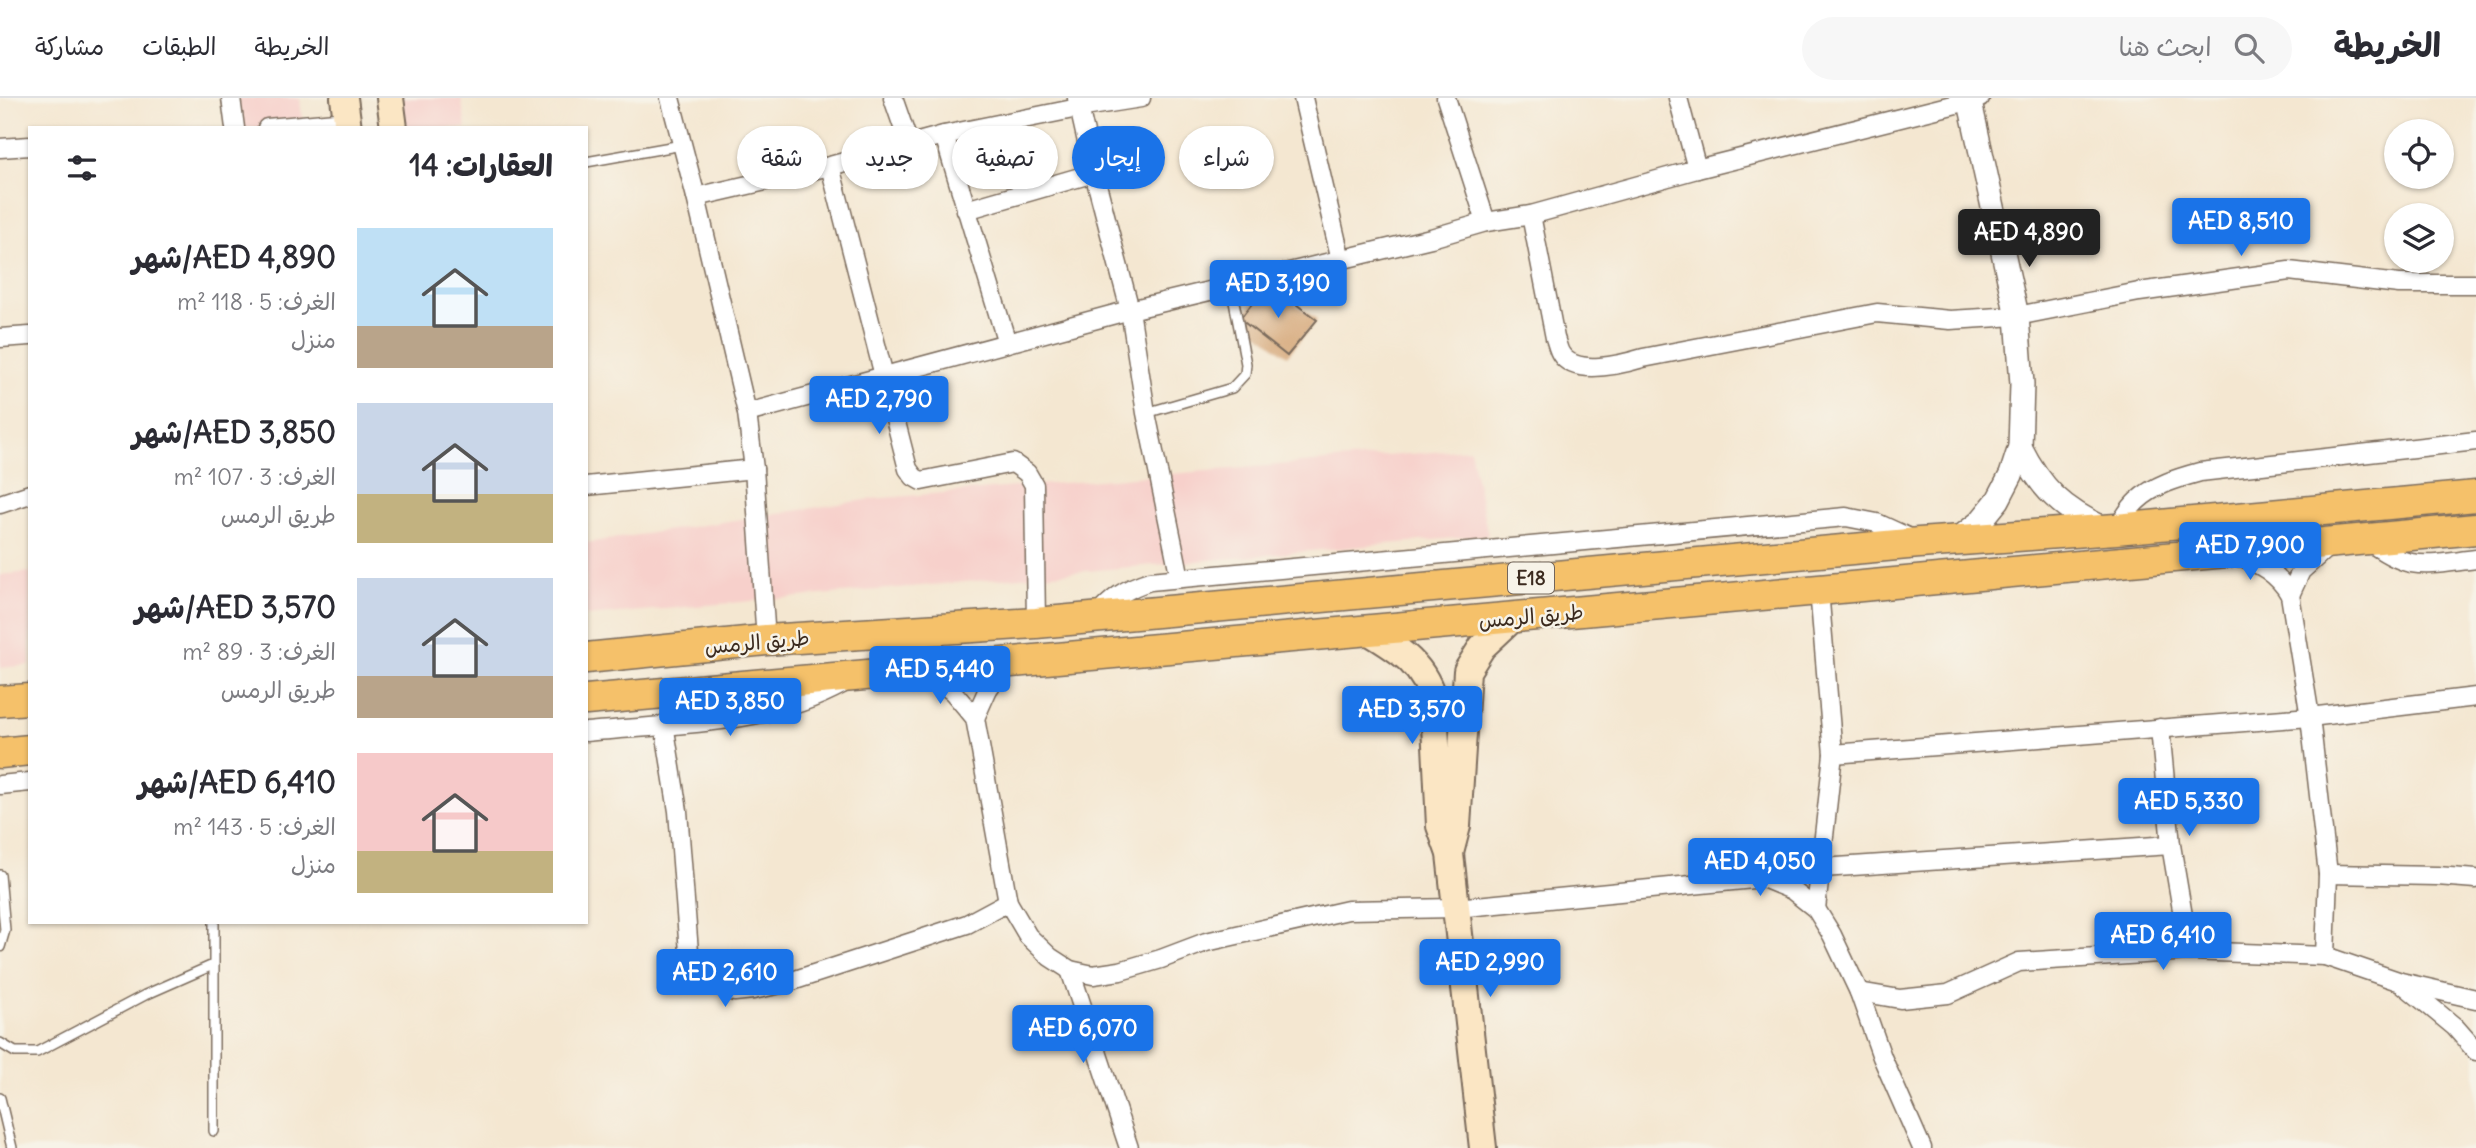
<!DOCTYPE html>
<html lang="ar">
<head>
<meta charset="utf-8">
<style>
  body { margin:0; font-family:Delius,"Playpen Sans Arabic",sans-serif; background:#f7f7f7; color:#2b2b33; direction:rtl; height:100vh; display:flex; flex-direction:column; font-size:26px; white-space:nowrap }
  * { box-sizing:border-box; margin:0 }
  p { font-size:23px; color:#7c7c81 }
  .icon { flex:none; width:38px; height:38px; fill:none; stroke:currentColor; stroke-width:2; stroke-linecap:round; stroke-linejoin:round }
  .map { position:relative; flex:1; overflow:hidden; direction:ltr }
  .drawer { position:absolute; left:28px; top:28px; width:560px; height:798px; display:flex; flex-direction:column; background:#fff; border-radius:0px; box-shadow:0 2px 5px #0004; direction:rtl }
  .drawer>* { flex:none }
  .guide { position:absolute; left:609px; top:28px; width:665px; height:63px; direction:rtl; display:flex; gap:14px }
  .buttons { position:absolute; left:2384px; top:21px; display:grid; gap:14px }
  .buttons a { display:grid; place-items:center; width:70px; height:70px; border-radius:50%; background:#fff; box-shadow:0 2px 5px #0004; font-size:35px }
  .price { position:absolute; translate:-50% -60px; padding:0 16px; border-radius:7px; background:#1a73e8; color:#fff; font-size:23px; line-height:46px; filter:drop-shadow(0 2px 4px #0008) }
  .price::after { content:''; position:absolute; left:50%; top:42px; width:21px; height:16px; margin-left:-10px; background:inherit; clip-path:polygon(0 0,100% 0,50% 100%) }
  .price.on { background:#222; color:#fff }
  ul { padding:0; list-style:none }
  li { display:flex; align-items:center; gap:21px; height:175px; padding:0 35px }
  li span { display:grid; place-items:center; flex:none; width:196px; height:140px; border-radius:0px; color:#555 }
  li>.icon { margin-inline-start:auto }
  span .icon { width:84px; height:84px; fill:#fffc; stroke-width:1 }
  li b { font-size:30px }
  h2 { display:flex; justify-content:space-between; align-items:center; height:84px; padding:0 35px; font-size:30px }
  .tag { padding:0 24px; border-radius:32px; background:#fff; box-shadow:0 2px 5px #0004; font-size:24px; line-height:63px }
  .tag.on { background:#1a73e8; color:#fff }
  header { display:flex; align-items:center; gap:42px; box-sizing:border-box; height:98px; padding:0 35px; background:#fff; border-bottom:2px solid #e1e1e2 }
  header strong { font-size:33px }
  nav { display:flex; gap:38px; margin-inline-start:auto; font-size:24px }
  .search { width:490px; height:63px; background:#f7f7f7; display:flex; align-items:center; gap:18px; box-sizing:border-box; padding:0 24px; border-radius:38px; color:#7c7c81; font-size:26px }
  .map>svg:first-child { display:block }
  .built { fill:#f7d0cb }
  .building { fill:#d3a271 }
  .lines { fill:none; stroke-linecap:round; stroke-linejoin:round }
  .service-casing { stroke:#7c6c5d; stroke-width:12 }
  .minor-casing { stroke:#7c6c5d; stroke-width:21 }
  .tertiary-casing { stroke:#7c6c5d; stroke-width:26 }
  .secondary-casing { stroke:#7c6c5d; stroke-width:30 }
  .trunk-casing { stroke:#7c6c5d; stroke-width:33 }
  .service { stroke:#fff; stroke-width:9 }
  .minor { stroke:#fff; stroke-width:18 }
  .tertiary { stroke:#fff; stroke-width:23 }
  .secondary { stroke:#fbe6c4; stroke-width:26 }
  .trunk { stroke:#f5c16b; stroke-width:30 }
  .labels { text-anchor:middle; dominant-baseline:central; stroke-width:5; stroke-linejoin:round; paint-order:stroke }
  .shield { fill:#f7f3e8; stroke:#73665b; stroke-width:2 }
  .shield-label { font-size:19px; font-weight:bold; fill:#3b2a1e }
  .street-label { font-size:21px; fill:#3b2a1e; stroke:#f7f3e8 }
</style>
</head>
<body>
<header>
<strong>الخريطة</strong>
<div class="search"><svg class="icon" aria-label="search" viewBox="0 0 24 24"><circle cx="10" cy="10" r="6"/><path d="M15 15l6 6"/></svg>ابحث هنا</div>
<nav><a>الخريطة</a><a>الطبقات</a><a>مشاركة</a></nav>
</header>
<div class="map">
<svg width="2476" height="1050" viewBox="0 0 2476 1050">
  <rect width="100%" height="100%" fill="#f7f3e8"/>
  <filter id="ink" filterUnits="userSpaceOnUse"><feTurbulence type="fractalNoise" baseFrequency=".0143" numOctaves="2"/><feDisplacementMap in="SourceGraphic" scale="14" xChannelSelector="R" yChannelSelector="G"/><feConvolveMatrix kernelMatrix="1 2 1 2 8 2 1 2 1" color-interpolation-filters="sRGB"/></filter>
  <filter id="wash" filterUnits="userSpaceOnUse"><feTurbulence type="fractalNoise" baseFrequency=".00686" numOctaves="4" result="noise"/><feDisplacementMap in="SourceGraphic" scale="28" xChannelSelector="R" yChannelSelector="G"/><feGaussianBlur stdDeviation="1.57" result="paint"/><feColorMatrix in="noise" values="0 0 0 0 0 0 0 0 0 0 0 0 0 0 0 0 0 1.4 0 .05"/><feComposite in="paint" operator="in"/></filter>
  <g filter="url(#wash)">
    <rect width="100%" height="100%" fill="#f4e7d1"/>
    <g class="built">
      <path d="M237,0H300L303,30H240Z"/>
      <path d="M390,0H461L466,30H394Z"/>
      <path d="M1470,351L1488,437L586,518V445L872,401Z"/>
      <path d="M30,474V567L0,570V477Z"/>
    </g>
    <g id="blocks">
      <path class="building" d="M1268,185L1317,222L1287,258L1240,221Z"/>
    </g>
  </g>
  <g filter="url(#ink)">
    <use href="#blocks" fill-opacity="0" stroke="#7c6c5d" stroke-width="2"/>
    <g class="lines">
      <g class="service-casing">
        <g id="service">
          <path d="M586,64L682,47"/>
          <path d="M1146,315L1232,290L1245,276L1246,266L1231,188"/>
          <path d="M0,777L5,832L0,849"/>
          <path d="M0,945L15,954H37L145,897L213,867"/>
          <path d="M0,1000L12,1050"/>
          <path d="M214,1033V824"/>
        </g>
      </g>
      <g class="minor-casing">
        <g id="minor">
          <path d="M231,0L235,30"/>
          <path d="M670,0L696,99L747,315L754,371L766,542"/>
          <path d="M893,0L909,46"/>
          <path d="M1077,0L1094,75L1130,212L1146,315L1180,480"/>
          <path d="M1303,0L1341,162"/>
          <path d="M1446,0L1486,124"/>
          <path d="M1678,0L1697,71"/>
          <path d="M267,30L347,23"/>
          <path d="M944,37L1007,245"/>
          <path d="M0,50L30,48"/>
          <path d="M830,68L908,371L914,379L921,383L1013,365L1027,375L1034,387L1036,525"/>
          <path d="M696,99L830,68L944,37L1078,10L1141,0"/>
          <path d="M966,112L1094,75"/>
          <path d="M1531,117L1555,240C1557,245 1558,252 1561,256C1575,279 1623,266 1643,260L1877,215L1950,222L2017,218L2139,194L2289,173L2399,186H2476"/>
          <path d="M0,240L30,238"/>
          <path d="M747,315L1130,212L1431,140L1486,124L1531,117L1697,71L1980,0"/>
          <path d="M586,388L754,371"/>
          <path d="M0,406L30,396"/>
          <path d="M2116,431C2123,422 2129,410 2137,403C2154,387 2178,380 2200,374L2476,343"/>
          <path d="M2366,441C2409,475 2425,467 2476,461"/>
          <path d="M2238,457C2259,466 2278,475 2290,497L2310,619L2328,776L2325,858"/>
          <path d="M2290,497L2301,473L2331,446"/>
          <path d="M1095,520C1111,501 1126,490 1150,483L1846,419L1877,425L1916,443"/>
          <path d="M927,573L953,594L975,620L1008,804L1028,838L1050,859L1070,872L1093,877L1120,873L1161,861L1206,844L1348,812L1456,810L1763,780L1792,792L1816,811L1832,837L1859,894L1882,959L1922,1050"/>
          <path d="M975,620L988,591L1007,565"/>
          <path d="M664,626L678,713L689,854L700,872L714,885L734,894L753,892L786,885L967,826L1008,804"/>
          <path d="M2160,630L2171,747L2189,853"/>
          <path d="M586,634C671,626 766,628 842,586"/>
          <path d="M1833,656L2310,619L2476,599"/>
          <path d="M0,687L30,684"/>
          <path d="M1822,770L2171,747"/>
          <path d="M2328,776L2437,778L2476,781"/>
          <path d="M1816,811L1833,656L1819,492"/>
          <path d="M1070,872L1129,1050"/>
          <path d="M2403,886L2455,929L2476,953"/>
          <path d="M1859,894L1900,901L1948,896L2019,864L2189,853L2325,858L2401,884L2476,901"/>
        </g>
      </g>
      <g class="tertiary-casing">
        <g id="tertiary">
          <path d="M2020,349C2041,391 2062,411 2105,431"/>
          <path d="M1957,442L1980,424L1998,402L2011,377L2020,349L2022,286L2017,218L1969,0"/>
        </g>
      </g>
      <g class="secondary-casing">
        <g id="secondary">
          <path d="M344,0L348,30"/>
          <path d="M390,0L394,30"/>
          <path d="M1368,533C1400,552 1426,568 1434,606L1440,728L1450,756L1483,1050"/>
          <path d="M1450,755L1457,728L1467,573L1482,549L1514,519"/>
        </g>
      </g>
      <g class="trunk-casing">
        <g id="trunk">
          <path d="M586,560L766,542L1036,525L1919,445L2116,431L2476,398"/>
          <path d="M586,602L1819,492L2476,431"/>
          <path d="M0,603L30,601"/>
          <path d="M0,655L30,652"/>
        </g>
      </g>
      <use href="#service" class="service"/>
      <use href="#minor" class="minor"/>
      <use href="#tertiary" class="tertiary"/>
      <use href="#secondary" class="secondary"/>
      <use href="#trunk" class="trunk"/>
    </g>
  </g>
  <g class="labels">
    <rect class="shield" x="1508" y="464.5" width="46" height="31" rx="5"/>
    <g class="shield-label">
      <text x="1531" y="480">E18</text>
    </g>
    <g class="street-label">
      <text transform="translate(1531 518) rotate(-5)">طريق الرمس</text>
      <text transform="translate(757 544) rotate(-5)">طريق الرمس</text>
    </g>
  </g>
</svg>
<div class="buttons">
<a><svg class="icon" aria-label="locate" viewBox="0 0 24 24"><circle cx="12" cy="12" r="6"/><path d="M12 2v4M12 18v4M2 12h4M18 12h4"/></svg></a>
<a><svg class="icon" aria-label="layers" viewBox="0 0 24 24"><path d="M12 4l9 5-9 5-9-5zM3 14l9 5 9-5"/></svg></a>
</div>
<b class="price" style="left:2241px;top:160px">AED 8,510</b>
<b class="price on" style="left:2029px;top:171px">AED 4,890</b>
<b class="price" style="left:1278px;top:222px">AED 3,190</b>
<b class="price" style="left:879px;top:338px">AED 2,790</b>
<b class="price" style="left:2250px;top:484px">AED 7,900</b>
<b class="price" style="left:940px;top:608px">AED 5,440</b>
<b class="price" style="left:730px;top:640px">AED 3,850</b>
<b class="price" style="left:1412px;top:648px">AED 3,570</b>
<b class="price" style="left:2189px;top:740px">AED 5,330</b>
<b class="price" style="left:1760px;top:800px">AED 4,050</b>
<b class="price" style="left:2163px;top:874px">AED 6,410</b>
<b class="price" style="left:1490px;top:901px">AED 2,990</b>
<b class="price" style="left:725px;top:911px">AED 2,610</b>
<b class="price" style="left:1083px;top:967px">AED 6,070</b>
<div class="guide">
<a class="tag">شراء</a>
<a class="tag on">إيجار</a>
<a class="tag">تصفية</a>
<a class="tag">جديد</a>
<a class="tag">شقة</a>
</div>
<section class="drawer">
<h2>العقارات: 14<svg class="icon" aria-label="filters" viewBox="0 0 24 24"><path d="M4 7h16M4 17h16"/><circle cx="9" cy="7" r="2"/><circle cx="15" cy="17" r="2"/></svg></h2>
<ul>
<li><span style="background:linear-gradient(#bfe0f5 70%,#b9a48a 0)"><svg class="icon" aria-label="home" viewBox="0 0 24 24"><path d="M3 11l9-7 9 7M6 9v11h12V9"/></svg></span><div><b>AED 4,890/شهر</b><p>الغرف: 5 · 118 m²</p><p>منزل</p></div></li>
<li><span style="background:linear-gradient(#c9d6e8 65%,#c2b280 0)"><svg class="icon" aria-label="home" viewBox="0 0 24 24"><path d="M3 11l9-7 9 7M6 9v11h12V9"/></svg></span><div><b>AED 3,850/شهر</b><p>الغرف: 3 · 107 m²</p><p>طريق الرمس</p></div></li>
<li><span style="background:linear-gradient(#c9d6e8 70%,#b9a48a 0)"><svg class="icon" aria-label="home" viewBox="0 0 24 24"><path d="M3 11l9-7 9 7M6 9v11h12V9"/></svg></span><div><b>AED 3,570/شهر</b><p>الغرف: 3 · 89 m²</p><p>طريق الرمس</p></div></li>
<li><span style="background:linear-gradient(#f6c9c9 70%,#c2b280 0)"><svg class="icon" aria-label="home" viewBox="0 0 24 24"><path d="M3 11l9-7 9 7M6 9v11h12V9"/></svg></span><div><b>AED 6,410/شهر</b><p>الغرف: 5 · 143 m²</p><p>منزل</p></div></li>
</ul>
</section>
</div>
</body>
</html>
